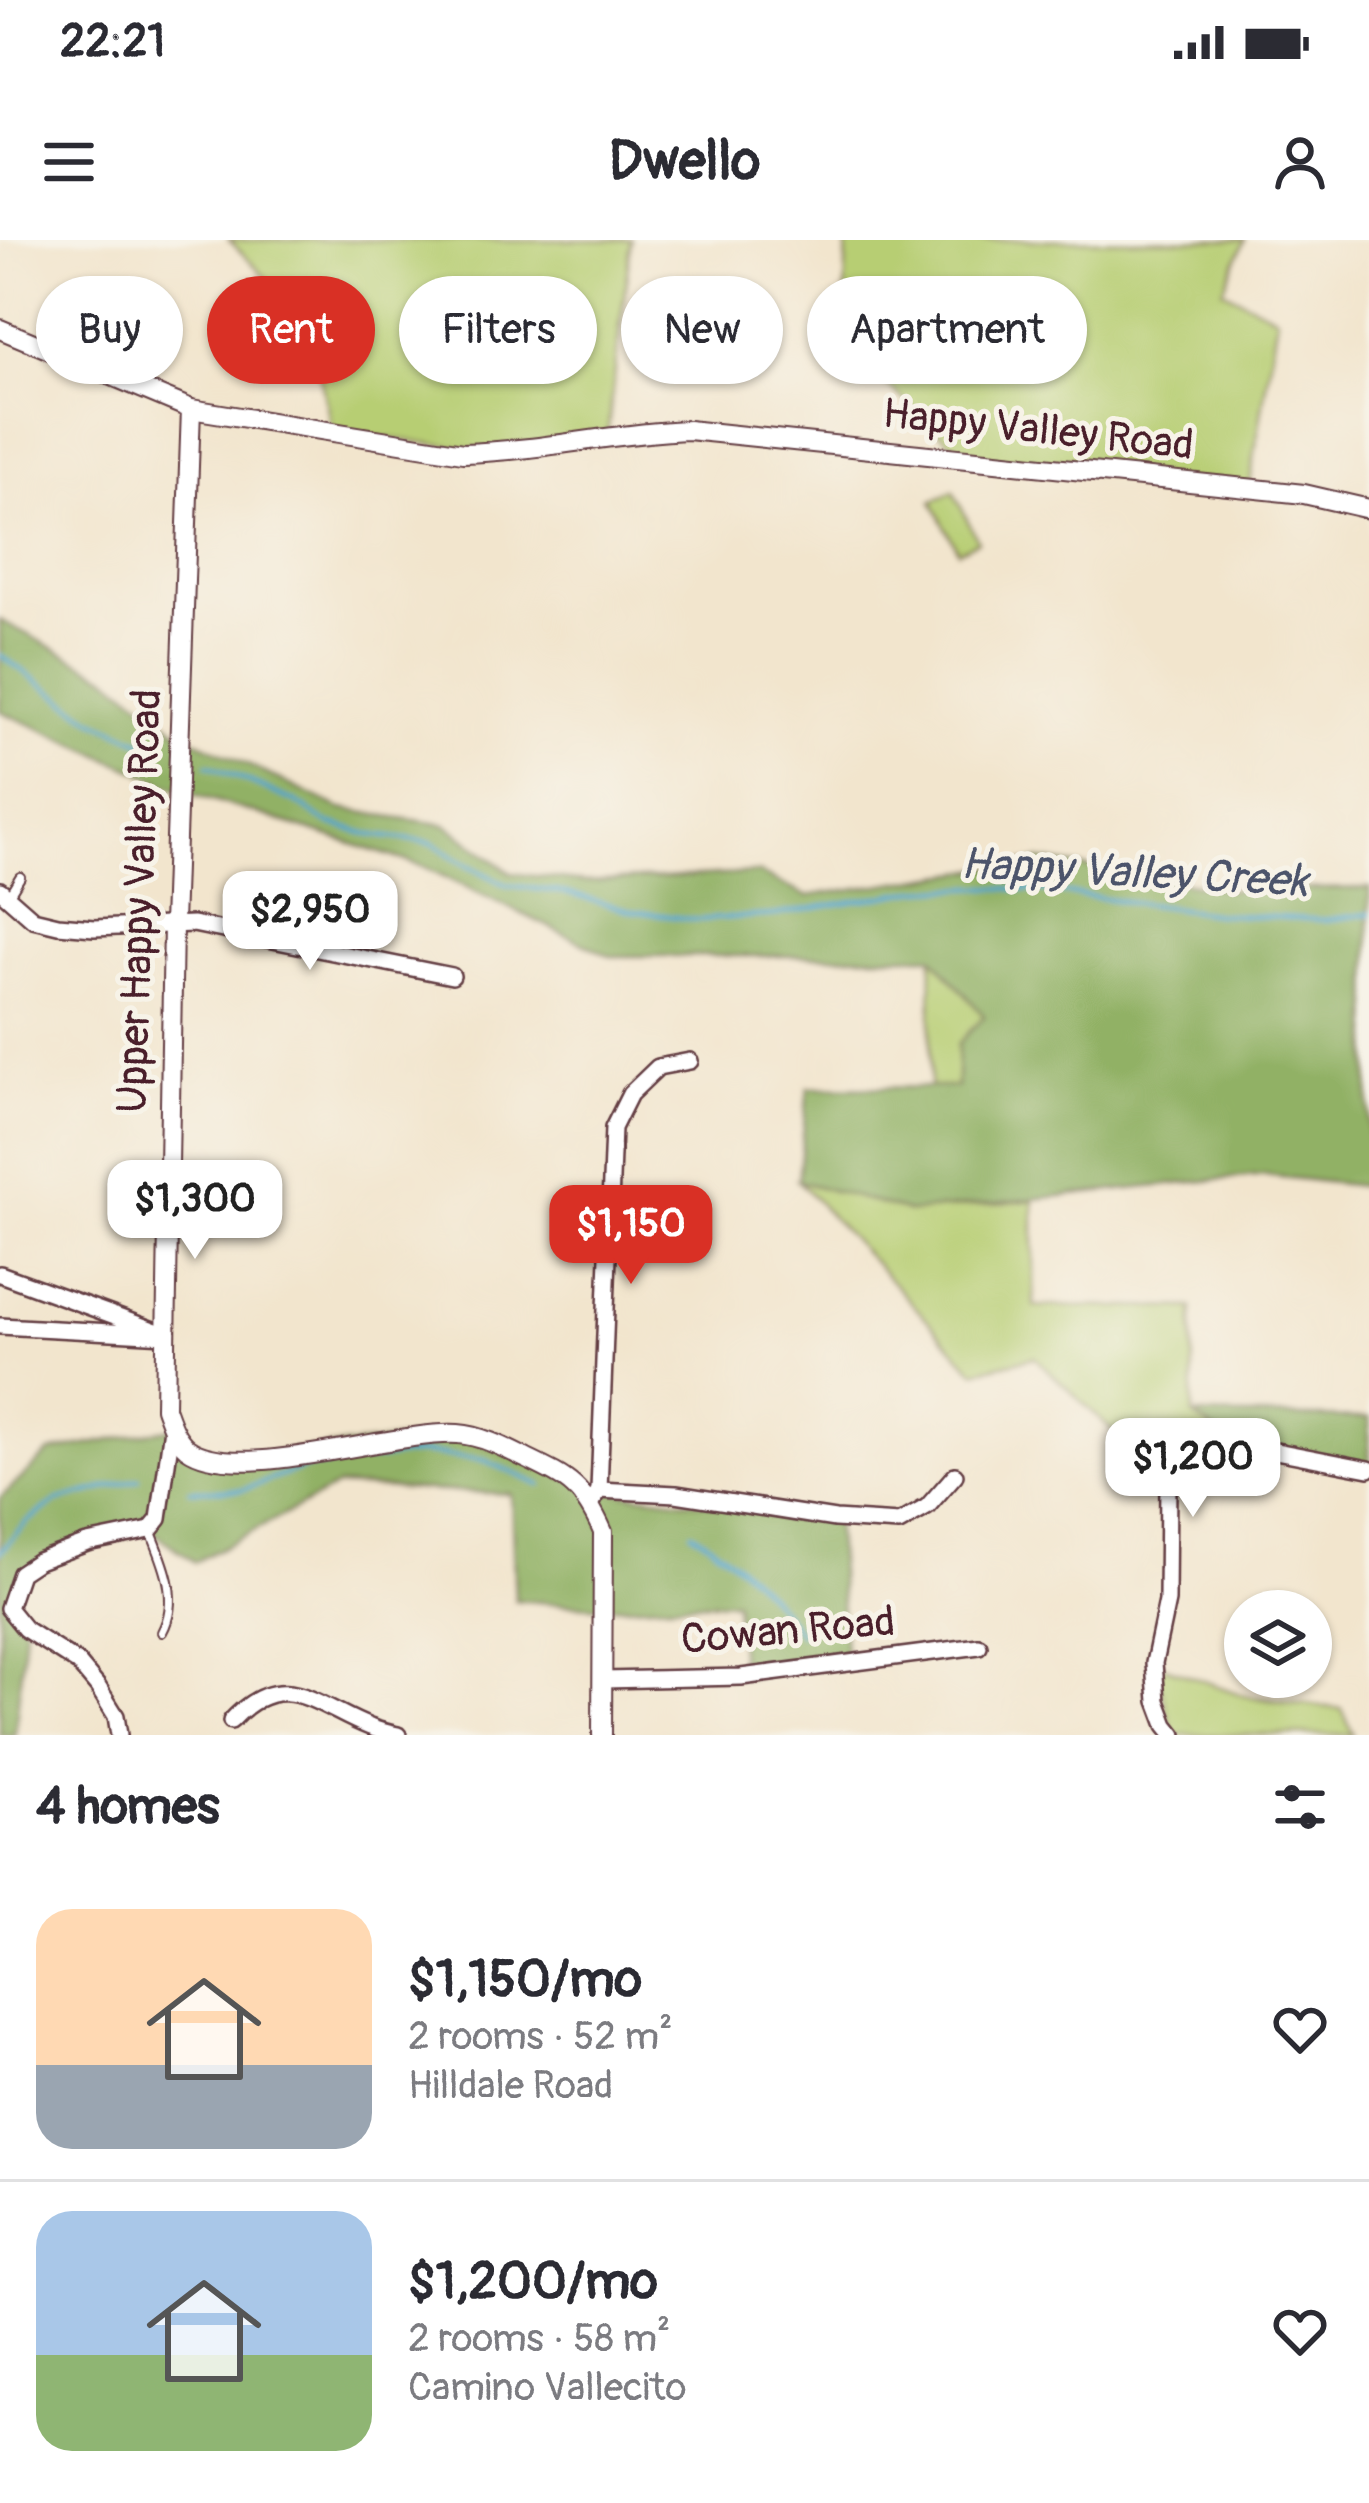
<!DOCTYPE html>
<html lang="en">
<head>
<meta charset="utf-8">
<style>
  body { margin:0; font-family:Pangolin,sans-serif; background:#f2f2f3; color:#2b2b33; height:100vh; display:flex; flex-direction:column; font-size:45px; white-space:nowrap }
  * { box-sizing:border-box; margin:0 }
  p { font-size:39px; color:#7c7c81 }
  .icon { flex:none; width:66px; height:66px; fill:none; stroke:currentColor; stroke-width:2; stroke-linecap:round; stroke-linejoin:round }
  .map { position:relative; height:1495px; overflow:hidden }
  .drawer { display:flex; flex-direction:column; background:#fff; flex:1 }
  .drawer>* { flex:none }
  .top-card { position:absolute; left:36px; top:36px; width:1299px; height:108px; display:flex; gap:24px }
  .controls { position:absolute; left:1224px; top:1350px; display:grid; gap:24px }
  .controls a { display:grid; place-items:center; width:108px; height:108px; border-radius:50%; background:#fff; box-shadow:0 3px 9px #0004; font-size:60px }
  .price { position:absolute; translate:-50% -102px; padding:0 27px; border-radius:24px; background:#fff; color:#222; font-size:39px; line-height:78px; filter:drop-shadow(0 3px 6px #0008) }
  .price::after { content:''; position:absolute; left:50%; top:72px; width:36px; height:27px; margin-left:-18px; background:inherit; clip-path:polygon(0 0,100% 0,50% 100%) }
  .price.selected { background:#d93025; color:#fff }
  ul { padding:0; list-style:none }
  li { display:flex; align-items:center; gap:36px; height:300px; padding:0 36px }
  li+li { border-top:3px solid #e1e1e2 }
  li span { display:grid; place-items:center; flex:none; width:336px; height:240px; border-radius:36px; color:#555 }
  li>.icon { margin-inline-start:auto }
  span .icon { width:144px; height:144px; fill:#fffc; stroke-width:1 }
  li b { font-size:51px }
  h2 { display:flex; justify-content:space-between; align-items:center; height:144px; padding:0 36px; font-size:51px }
  .tag { padding:0 42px; border-radius:54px; background:#fff; box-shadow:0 3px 9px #0004; font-size:42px; line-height:108px }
  .tag.selected { background:#d93025; color:#fff }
  .status { display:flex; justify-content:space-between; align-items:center; height:84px; padding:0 60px; background:#fff; direction:ltr }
  .status svg { height:33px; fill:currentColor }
  header { display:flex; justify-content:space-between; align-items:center; height:156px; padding:0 36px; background:#fff; font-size:54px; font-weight:700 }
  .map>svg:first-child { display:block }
  .green { fill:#b7ce73; stroke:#80764f; stroke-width:3 }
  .forest { fill:#91b165; stroke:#6e6848; stroke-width:3 }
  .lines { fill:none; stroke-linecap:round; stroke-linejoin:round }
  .stream { stroke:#50a4cc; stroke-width:4.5 }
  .service-casing { stroke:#633d43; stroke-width:12 }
  .minor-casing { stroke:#633d43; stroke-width:20 }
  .tertiary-casing { stroke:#633d43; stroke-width:22 }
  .service { stroke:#fff; stroke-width:8 }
  .minor { stroke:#fff; stroke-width:15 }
  .tertiary { stroke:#fff; stroke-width:18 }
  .labels { text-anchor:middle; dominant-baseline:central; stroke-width:10; stroke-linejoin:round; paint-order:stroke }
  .street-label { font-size:42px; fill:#4a1f2b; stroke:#f7f3e8 }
  .water-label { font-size:45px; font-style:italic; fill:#4c546b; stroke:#f7f3e8 }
</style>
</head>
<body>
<div class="status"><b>22:21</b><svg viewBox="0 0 49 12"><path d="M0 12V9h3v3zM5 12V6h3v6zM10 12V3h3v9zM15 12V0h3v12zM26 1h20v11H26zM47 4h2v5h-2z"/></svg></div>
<header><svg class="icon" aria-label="menu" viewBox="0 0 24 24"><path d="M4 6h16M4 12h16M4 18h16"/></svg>Dwello<svg class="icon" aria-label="person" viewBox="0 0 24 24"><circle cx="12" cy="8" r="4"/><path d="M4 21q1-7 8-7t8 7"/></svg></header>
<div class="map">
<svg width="1369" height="1495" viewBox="0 0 1369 1495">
  <rect width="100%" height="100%" fill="#f7f3e8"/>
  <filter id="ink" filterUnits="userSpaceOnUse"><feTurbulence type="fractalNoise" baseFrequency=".00833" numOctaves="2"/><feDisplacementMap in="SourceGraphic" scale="24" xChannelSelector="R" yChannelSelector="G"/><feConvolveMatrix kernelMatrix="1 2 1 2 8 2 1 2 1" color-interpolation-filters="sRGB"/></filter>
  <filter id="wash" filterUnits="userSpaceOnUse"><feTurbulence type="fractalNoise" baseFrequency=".004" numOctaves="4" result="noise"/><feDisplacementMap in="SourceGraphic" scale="48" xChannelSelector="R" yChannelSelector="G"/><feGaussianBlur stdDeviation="2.7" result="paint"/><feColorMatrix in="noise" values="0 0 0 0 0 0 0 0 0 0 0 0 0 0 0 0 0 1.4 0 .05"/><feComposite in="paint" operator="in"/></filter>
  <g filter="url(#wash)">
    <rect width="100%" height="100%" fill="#f2e5cd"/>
    <g class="green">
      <path d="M229,0H631L607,197L501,212L333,192L306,78Z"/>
      <path d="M847,0H1245L1223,50L1277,77L1249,249L969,219L843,105Z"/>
      <path d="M953,251L978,301L958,311L932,262Z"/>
      <path d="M932,716L985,776L958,805L957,847L930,848Z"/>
      <path d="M798,941L909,972L1034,960V1066L1193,1068V1175L1232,1204L1204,1206L1168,1243L1034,1117L975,1131Z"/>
      <path d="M1154,1423L1246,1456L1342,1469L1353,1495H1174Z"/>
    </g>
    <g class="forest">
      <path d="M0,380L109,437L181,493L341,569L447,585L511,633L585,642L758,633L807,656L1040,620L1232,650L1369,648V947L1264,935L909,972L798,941L808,848L957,847L958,804L984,776L932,716H610L422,626L178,549L0,471Z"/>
      <path d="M1193,1175L1369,1178V1229L1232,1204Z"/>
      <path d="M172,1188L215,1219L456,1194L599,1250L835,1279L846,1424L741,1437L735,1361L603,1367L515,1360L511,1254L338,1246L195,1322L150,1290L39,1321L11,1357L25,1389L15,1495H0V1258L50,1212Z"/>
    </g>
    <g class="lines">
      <g class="stream">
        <path d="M0,415L92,479L152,506"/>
        <path d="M208,525L296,562L327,583L372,595L433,603L456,619L507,645L566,653L633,671L697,680L775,675L918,650L978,647L1050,651L1218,674L1325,680L1369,674"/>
        <path d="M190,1250H242L309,1226L423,1213L484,1220L541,1245"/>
        <path d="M692,1292C741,1323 766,1348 800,1394"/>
        <path d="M0,1312L27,1282L57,1261L139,1239"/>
      </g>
    </g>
  </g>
  <g filter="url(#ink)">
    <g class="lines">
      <g class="service-casing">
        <g id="service">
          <path d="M9,655L20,637"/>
          <path d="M151,1292C164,1324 180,1359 162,1392"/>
        </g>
      </g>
      <g class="minor-casing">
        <g id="minor">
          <path d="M0,650L33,679L58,685L94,688L193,684L452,736"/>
          <path d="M0,1034L167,1095L0,1086"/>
          <path d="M599,1250L676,1254L835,1279L899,1283L927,1267L955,1235"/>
          <path d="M591,1265L599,1250L613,888L630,854L658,827L690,821"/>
          <path d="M603,1440L741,1437L979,1406"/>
          <path d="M231,1481C283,1425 316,1466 370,1487C379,1491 389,1493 398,1495"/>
          <path d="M119,1495L116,1476L98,1447L78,1423L25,1389L8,1368L20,1333L38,1321L87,1303L150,1290L159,1279L172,1188"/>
          <path d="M1174,1495L1166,1485L1157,1461L1154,1423L1167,1361L1168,1243L1181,1226L1204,1206L1216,1205L1255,1207L1369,1229"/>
        </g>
      </g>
      <g class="tertiary-casing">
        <g id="tertiary">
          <path d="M0,89L191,169L463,213C539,211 613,193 688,190L1304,254L1369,269"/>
          <path d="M191,169L173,684L165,1168C170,1182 175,1198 187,1208C237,1245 393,1190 458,1194C483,1196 505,1208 527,1219C571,1240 583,1247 603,1292L602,1495"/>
        </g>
      </g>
      <use href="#service" class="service"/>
      <use href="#minor" class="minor"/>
      <use href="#tertiary" class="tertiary"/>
    </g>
  </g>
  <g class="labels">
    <g class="street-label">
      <text transform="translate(1038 190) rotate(6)">Happy Valley Road</text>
      <text transform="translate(140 661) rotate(-88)">Upper Happy Valley Road</text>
      <text transform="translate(788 1391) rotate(-5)">Cowan Road</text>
    </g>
    <g class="water-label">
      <text transform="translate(1134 633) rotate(3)">Happy Valley Creek</text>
    </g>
  </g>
</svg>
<div class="controls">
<a><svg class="icon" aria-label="layers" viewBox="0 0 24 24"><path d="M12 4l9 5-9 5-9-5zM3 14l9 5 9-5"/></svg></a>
</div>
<b class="price" style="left:310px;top:733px">$2,950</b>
<b class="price" style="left:195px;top:1022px">$1,300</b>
<b class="price selected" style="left:631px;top:1047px">$1,150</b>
<b class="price" style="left:1193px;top:1280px">$1,200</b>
<div class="top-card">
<a class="tag">Buy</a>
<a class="tag selected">Rent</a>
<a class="tag">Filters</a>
<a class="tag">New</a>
<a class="tag">Apartment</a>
</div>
</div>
<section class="drawer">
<h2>4 homes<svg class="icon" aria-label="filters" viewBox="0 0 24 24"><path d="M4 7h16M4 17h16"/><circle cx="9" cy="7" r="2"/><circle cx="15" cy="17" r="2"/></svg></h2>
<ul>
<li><span style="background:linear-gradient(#ffd9b3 65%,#9aa5b1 0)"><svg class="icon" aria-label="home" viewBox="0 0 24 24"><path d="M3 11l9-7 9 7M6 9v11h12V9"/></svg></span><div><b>$1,150/mo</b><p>2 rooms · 52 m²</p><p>Hilldale Road</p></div><svg class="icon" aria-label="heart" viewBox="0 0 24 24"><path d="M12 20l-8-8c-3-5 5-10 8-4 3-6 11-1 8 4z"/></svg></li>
<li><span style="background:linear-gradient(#a9c7e8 60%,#8fb573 0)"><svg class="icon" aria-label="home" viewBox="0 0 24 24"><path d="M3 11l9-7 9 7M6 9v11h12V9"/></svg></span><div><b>$1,200/mo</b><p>2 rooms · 58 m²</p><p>Camino Vallecito</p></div><svg class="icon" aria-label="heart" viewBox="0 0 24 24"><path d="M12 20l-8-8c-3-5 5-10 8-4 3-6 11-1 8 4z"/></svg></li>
</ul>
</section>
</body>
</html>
